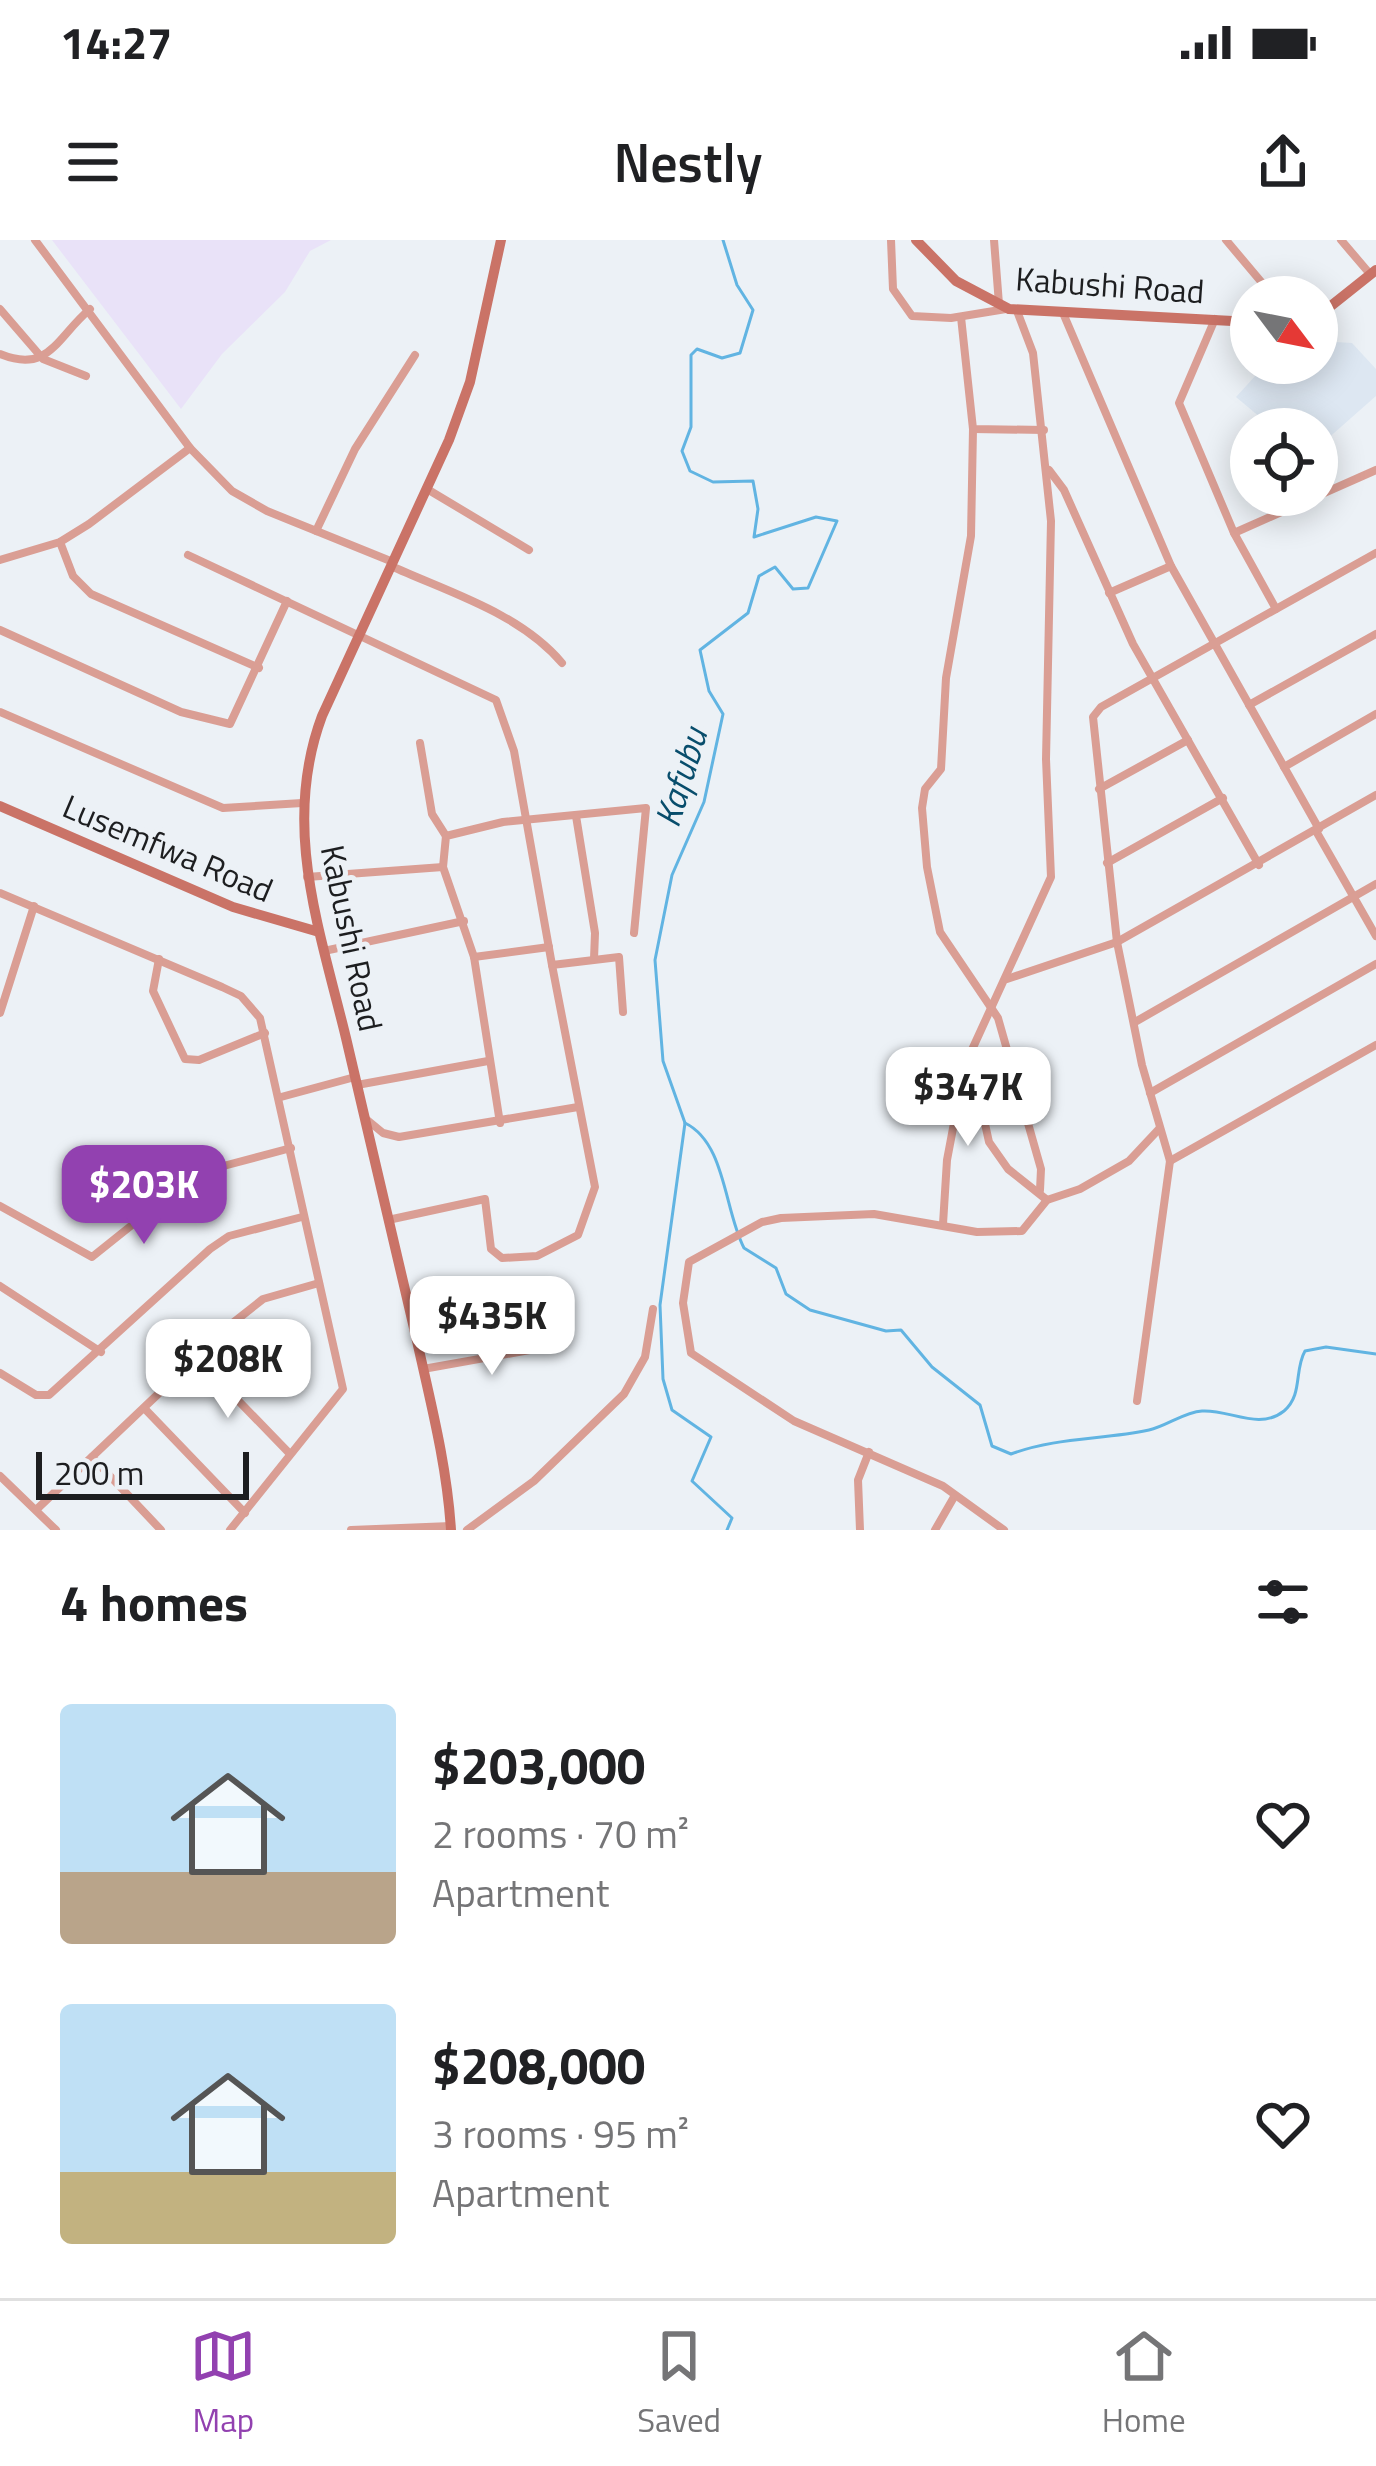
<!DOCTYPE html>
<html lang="en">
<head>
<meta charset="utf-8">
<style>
  body { margin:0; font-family:"Titillium Web",sans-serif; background:#f6f6f6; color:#202124; height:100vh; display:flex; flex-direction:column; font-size:45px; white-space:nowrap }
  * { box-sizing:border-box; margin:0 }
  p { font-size:39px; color:#757577 }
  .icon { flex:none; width:66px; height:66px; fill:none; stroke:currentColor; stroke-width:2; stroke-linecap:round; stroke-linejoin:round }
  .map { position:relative; height:1290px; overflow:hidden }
  .panel { display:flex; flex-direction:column; background:#fff; flex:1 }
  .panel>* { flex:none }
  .needle { width:78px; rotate:122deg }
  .fabs { position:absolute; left:1230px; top:36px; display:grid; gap:24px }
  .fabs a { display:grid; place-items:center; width:108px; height:108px; border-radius:50%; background:#fff; box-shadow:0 6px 30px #0003; font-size:60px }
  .scale { position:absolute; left:36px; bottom:30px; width:213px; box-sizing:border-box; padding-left:12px; border:6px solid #1d1e20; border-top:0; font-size:33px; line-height:42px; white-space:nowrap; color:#1d1e20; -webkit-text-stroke:9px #ecf1f6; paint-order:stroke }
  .price { position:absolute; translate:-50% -102px; padding:0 27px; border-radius:24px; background:#fff; color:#222; font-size:39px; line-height:78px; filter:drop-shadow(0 3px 6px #0008) }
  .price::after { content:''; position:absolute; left:50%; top:72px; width:36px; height:27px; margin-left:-18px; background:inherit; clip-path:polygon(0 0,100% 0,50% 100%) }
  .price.active { background:#9241b0; color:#fff }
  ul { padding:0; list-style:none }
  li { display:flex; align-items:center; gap:36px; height:300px; padding:0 60px }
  li span { display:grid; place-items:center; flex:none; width:336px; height:240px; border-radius:12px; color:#555 }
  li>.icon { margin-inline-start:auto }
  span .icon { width:144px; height:144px; fill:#fffc; stroke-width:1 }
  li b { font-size:51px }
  h2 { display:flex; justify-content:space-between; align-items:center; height:144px; padding:0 60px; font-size:51px }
  .status { display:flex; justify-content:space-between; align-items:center; height:84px; padding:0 60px; background:#fff; direction:ltr }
  .status svg { height:33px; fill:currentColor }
  header { display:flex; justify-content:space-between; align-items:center; height:156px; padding:0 60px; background:#fff; font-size:54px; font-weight:600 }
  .menu { display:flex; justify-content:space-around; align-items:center; height:168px; border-top:3px solid #e0e0e0; background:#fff; font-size:33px; color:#757577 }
  .menu a { display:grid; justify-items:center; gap:6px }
  .menu .active { color:#9241b0 }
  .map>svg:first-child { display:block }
  .commercial { fill:#e9e2f8 }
  .built { fill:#dde7f2 }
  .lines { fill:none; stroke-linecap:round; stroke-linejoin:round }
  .stream { stroke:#61b4e2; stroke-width:3 }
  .street { stroke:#da9e94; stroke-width:8 }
  .secondary { stroke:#ca7367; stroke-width:10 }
  .labels { text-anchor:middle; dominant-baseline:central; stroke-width:10; stroke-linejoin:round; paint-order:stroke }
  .street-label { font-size:33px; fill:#1d1e20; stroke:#ecf1f6 }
  .water-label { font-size:36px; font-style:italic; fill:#084d6c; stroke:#ecf1f6 }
</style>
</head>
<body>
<div class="status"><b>14:27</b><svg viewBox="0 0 49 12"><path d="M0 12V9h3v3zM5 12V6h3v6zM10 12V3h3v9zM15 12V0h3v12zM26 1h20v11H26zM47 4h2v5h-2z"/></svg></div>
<header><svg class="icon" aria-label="menu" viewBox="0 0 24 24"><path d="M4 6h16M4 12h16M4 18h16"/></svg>Nestly<svg class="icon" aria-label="share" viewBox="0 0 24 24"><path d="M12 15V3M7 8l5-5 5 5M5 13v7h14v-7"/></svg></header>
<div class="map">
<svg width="1376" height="1290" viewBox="0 0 1376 1290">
  <rect width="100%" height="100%" fill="#ecf1f6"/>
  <path class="commercial" d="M52,0H331L310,11L285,52L222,114L181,169Z"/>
  <path class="built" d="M1317,101L1352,103L1376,129V156L1317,208V189H1274L1236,157L1267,123H1317Z"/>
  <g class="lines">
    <g class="stream">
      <path d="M723,0L737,45L753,70L740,113L722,118L697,109L691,115V187L682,211L690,231L713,242L753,241L758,269L754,297L816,277L837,281L808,348L793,349L775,327L759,336L748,373L700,410L709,451L723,474L704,562L672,635L655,720L663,821L685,883L660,1065L663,1139L672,1170L711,1197L692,1241L732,1278L727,1290"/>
      <path d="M685,883C726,903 724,970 744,1008L776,1028L786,1054L810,1070L886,1091L901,1090L932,1127L980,1165L992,1206L1011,1214C1057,1197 1102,1200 1149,1190C1167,1186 1184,1172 1202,1171C1229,1169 1259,1191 1284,1171C1303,1155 1294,1130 1305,1111L1326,1107L1376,1114"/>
    </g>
    <g class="street">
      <path d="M35,0L190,208L232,251L267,271L393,322"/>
      <path d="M891,0L893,49L912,76L951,78L1006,69"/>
      <path d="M994,0L999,64"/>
      <path d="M1226,0L1274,57"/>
      <path d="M1341,0L1370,34"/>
      <path d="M0,69L43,119L86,136"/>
      <path d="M1063,73L1171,326L1319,589"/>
      <path d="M961,77L973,189L1044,190"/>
      <path d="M1215,79L1179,163L1234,293L1276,369"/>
      <path d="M0,114C49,134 56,98 90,69"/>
      <path d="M973,189L971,296L946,438L941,529L925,549L922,568L927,627L940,692L998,778L1041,929L1040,950"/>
      <path d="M1049,230L1064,250L1133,404L1259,625"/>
      <path d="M427,249L529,310"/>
      <path d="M316,291L355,209L415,115"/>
      <path d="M1234,293L1376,230"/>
      <path d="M60,302L73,336L91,354L259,428"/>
      <path d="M188,315L496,460L514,511L552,725L619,717L623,772"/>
      <path d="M0,320L60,302L89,284L190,208"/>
      <path d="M391,326C448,352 520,373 562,423"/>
      <path d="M1109,353L1171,326"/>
      <path d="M0,390L181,472L230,484L287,361"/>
      <path d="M1249,465L1376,394"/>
      <path d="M0,472L223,568L302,563"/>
      <path d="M420,503L432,574L446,596"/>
      <path d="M1284,527L1376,474"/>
      <path d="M1099,549L1188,500"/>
      <path d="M576,576L595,693L594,719"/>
      <path d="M1316,591L1376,696"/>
      <path d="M1107,623L1223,558"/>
      <path d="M307,637L443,627"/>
      <path d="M0,653L222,747L241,756L260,778L343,1149L230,1290"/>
      <path d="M324,711L464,681"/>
      <path d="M474,717L549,707"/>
      <path d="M159,719L153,751L185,819L199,820L265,793"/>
      <path d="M1007,739L1117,702L1376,555"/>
      <path d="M0,773L34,666"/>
      <path d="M1135,782L1376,644"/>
      <path d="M970,816L989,902L1008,929L1047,960"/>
      <path d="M357,845L488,821"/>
      <path d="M1150,853L1376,724"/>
      <path d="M281,857L355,837"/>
      <path d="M366,879L383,893L399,897L578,867"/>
      <path d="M500,883L474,717L443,627L446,596L503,582L646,568L634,693"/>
      <path d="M1170,921L1376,805"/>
      <path d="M0,966L92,1017L197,933L291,908"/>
      <path d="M388,980L485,959L491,1009L502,1018L537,1016L578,995L595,947L552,725"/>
      <path d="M943,984L947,920L965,825L1051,637L1046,519L1051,281L1033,113L1017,71"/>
      <path d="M0,1046L101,1112"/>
      <path d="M197,1118L290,1214"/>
      <path d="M423,1129L552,1106"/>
      <path d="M0,1133L36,1155H49L210,1009L229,996L302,977"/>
      <path d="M1137,1161L1170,921L1142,825L1117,702L1093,477L1101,467L1376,313"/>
      <path d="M145,1169L245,1273"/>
      <path d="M92,1217L161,1290"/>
      <path d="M0,1236L56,1290"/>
      <path d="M37,1269L234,1082L263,1059L319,1043"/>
      <path d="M351,1290L451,1286"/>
      <path d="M467,1290L534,1241L624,1154L645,1117L653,1069"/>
      <path d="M860,1290L858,1240L869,1212"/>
      <path d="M935,1290L954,1257"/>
      <path d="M1004,1290L943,1246L794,1181L691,1113L683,1063L689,1022L762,982L781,978L874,974L977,992L1022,991L1047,960L1080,949L1129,921L1159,889"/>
    </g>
    <g class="secondary">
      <path d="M916,0L956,41L1009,69L1251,82"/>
      <path d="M1317,77L1376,30"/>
      <path d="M0,566L233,667L319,692"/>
      <path d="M451,1290C447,1226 431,1164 417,1101C394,1000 369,899 346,798C320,690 281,586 322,476L449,200L470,142L501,0"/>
    </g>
  </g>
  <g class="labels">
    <g class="street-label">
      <text transform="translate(1110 45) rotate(4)">Kabushi Road</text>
      <text transform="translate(168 608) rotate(23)">Lusemfwa Road</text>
      <text transform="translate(352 698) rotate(78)">Kabushi Road</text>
    </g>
    <g class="water-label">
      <text transform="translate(680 537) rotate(-73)">Kafubu</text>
    </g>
  </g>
</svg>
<div class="fabs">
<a><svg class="needle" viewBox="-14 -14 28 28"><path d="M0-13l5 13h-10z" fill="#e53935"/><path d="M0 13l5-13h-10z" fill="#757577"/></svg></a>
<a><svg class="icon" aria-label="locate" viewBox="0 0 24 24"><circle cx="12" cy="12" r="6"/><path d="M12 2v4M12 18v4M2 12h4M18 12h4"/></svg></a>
</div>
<div class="scale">200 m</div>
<b class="price" style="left:968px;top:909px">$347K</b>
<b class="price active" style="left:144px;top:1007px">$203K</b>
<b class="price" style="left:492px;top:1138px">$435K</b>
<b class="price" style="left:228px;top:1181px">$208K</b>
</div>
<section class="panel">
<h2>4 homes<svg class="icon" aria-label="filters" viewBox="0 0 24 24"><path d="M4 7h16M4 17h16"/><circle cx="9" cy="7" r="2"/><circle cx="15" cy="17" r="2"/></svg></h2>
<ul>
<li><span style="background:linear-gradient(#bfe0f5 70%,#b9a48a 0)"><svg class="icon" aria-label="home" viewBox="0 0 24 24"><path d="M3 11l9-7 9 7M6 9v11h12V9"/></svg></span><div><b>$203,000</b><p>2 rooms · 70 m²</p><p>Apartment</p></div><svg class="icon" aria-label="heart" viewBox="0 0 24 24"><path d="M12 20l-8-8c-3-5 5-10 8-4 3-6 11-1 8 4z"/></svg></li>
<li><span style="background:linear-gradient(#bfe0f5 70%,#c2b280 0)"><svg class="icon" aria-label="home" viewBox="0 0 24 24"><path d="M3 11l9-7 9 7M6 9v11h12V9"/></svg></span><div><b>$208,000</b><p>3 rooms · 95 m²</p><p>Apartment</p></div><svg class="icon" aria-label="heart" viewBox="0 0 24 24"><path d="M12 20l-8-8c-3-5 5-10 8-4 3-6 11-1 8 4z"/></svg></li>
</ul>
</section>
<nav class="menu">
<a class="active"><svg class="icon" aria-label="map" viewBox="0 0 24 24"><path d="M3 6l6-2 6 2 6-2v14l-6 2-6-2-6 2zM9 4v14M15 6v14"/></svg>Map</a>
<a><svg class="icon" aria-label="saved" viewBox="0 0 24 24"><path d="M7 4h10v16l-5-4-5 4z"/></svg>Saved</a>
<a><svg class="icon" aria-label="home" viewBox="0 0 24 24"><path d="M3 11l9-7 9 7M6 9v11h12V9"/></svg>Home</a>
</nav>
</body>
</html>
